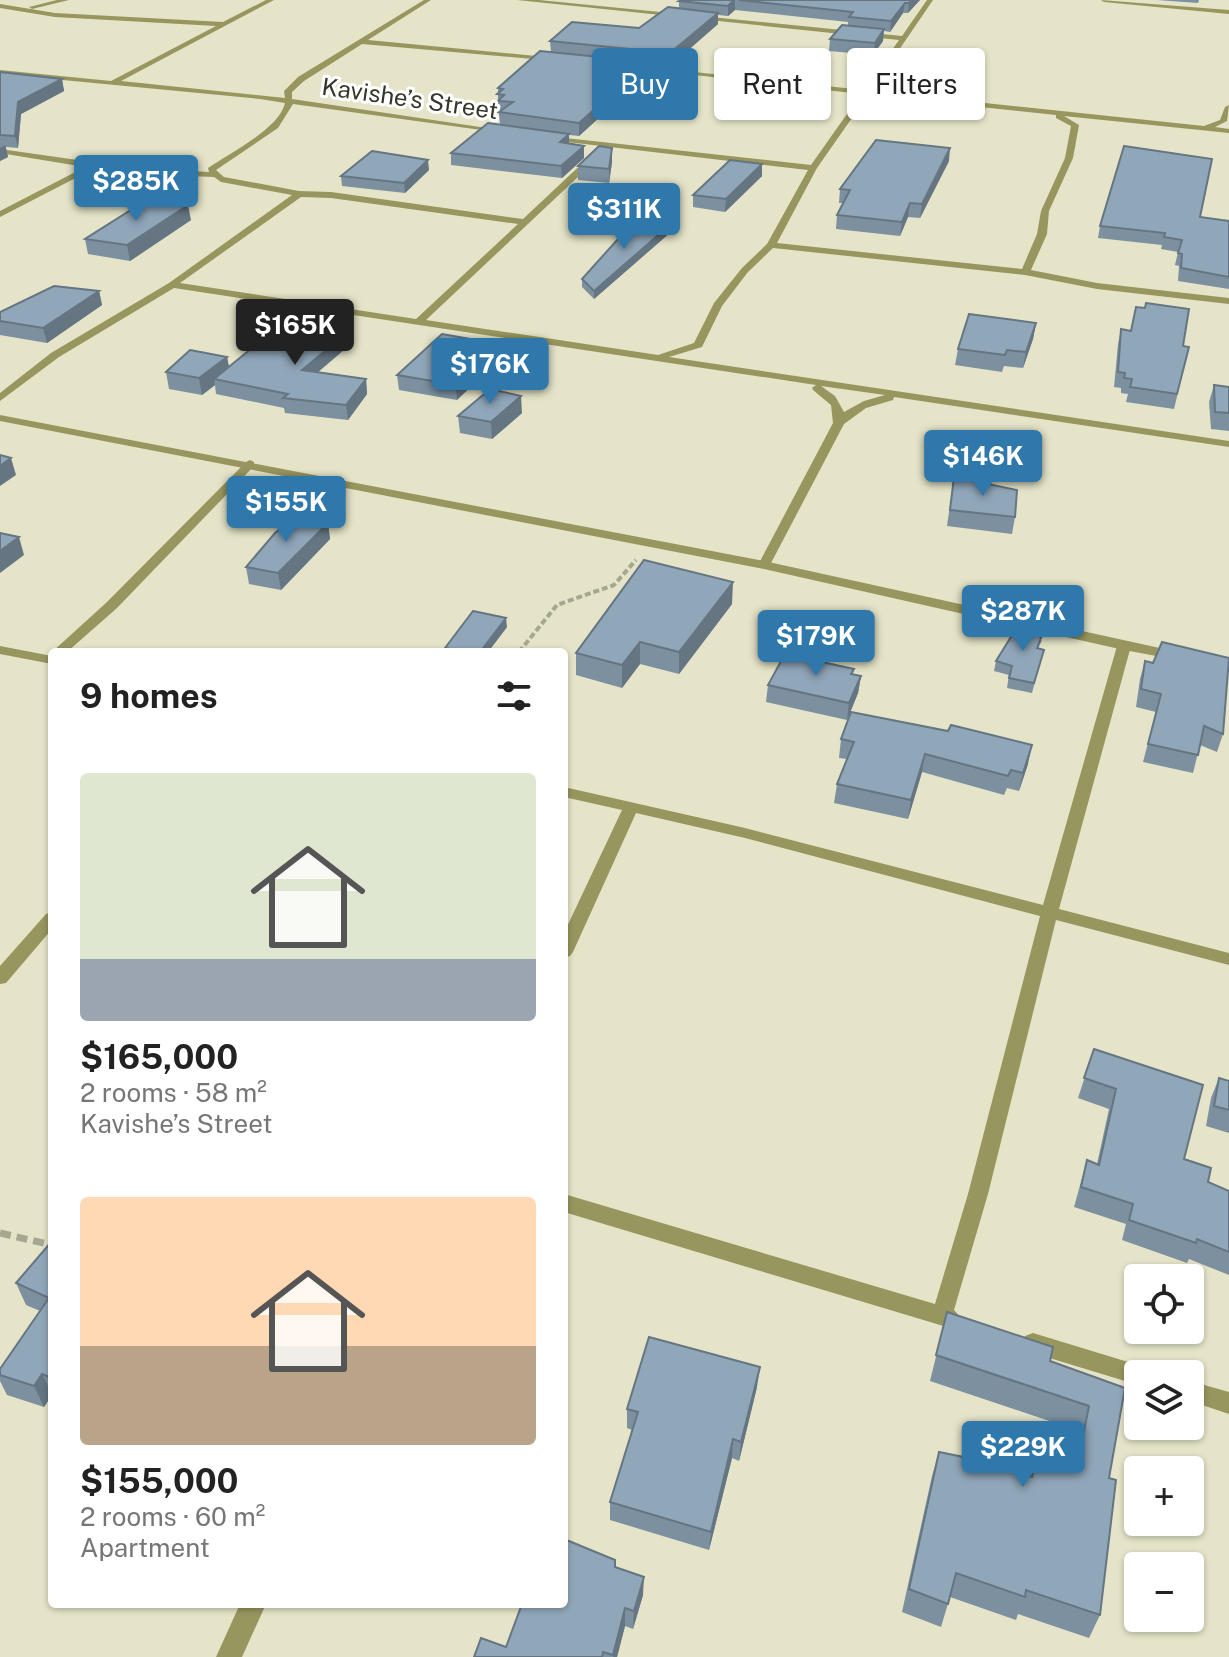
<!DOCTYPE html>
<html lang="en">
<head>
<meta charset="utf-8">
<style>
  body { margin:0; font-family:"Public Sans",sans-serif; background:#f6f6f6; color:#222; height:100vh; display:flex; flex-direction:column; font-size:30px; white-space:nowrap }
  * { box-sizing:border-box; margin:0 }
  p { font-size:26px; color:#767676 }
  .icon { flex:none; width:44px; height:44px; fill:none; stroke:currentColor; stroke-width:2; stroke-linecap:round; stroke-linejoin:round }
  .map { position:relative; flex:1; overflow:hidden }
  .panel { position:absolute; left:48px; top:648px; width:520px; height:960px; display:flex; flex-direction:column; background:#fff; border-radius:8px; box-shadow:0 2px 6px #0004 }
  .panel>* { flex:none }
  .hud { position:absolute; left:592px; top:48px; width:516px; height:72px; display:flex; gap:16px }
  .tools { position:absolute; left:1124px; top:1264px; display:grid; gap:16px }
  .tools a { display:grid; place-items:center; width:80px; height:80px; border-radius:8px; background:#fff; box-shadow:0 2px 6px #0004; font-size:40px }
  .price { position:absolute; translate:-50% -68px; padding:0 18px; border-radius:8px; background:#2e78ab; color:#fff; font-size:26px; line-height:52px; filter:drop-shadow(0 2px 4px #0008) }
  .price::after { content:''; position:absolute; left:50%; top:48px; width:24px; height:18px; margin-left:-12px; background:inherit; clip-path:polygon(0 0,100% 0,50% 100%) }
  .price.current { background:#222; color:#fff }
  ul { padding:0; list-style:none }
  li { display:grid; align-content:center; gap:16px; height:424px; padding:0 32px }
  li span { display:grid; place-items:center; height:248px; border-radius:8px; color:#555 }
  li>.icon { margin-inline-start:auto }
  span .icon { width:144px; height:144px; fill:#fffc; stroke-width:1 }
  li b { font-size:34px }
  h2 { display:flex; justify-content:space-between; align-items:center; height:96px; padding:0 32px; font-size:34px }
  .pill { padding:0 28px; border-radius:8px; background:#fff; box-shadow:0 2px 6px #0004; font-size:28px; line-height:72px }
  .pill.current { background:#2e78ab; color:#fff }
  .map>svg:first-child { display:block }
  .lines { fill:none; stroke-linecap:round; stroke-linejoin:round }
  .path-far1 { stroke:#a7a791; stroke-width:4; stroke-dasharray:6 3; stroke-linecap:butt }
  .path { stroke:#a7a791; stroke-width:7; stroke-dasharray:11 6; stroke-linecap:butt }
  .minor { fill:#98965f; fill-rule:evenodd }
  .tertiary { fill:#98965f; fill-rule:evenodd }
  .wall { fill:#7c90a0 }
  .shaded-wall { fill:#657582 }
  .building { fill:#90a7ba; stroke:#657582; stroke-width:2 }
  .labels { text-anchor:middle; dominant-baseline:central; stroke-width:6; stroke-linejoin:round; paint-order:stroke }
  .far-street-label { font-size:24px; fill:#35352a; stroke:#fff }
</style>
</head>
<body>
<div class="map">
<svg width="1229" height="1657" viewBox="0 0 1229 1657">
  <rect width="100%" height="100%" fill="#e5e4c8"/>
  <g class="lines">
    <path class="path-far1" d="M519,652L557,605L614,585L636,560"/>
    <path class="path" d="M0,1233L52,1245"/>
    <g class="minor">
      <path d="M57,0H69L32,9L29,7Z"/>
      <path d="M266,0H274L121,81L285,98L284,91L298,77L424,0H431L368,40L557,58L555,61L362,44L304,81L292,92V99L507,131L503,133L293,104L278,128L216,170L224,177L299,191L331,192L523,219L589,157H595V161L426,320L658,355L694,343L714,303L742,268L767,244L808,170L550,140L547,136L811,165L861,94L634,68L638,66L864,90L899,40L517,0H539L902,36L927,0H933L871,91L1204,126L1220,120L1225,107L1229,105L1227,121L1215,127L1229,129V133L1064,116L1079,125L1073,158L1049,211L1047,234L1031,270L1097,283L1229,298V304L1097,289L1025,275L773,248L748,272L722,306L702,347L669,357L1229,441V447L894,397L893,400L866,408L844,424L770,565L764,569L758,565L833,423L831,405L813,390L812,388L816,385L174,288L59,357L0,401V393L51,353L169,283L292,195L221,182L214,177L161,175L95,168L0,217V211L85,167L0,153V149L134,168L209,172L208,168C229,154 280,128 285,103L260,99L0,74V70L111,81L216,26L55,17L0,8V4L55,13L223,22ZM868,95L1056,115V118L1071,126L1065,158L1041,211L1037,234L1022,269L777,243L817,168ZM301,197L331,198L518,224L416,319L180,283ZM821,386L885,395L864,401L844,412L835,396Z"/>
      <path d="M1101,0L1229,10V14L1104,2Z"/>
      <path d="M250,460L254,462V466L117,608L67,652H52L107,602L246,462Z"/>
      <path d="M1124,642L1131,646L1059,909L1229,953V965L1056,920L988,1194L954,1310L961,1318L958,1325L950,1328L564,1212V1194L935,1304L968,1194L1040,916L745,838L636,813L573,952L570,956L564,958V933L622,810L564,797V787L745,828L1043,905L1117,646Z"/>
      <path d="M0,646L52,656V664L0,654Z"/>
      <path d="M52,912V929L6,983L0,984V966L46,914Z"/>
      <path d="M1033,1333L1138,1365L1146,1368L1149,1374H1138V1385L1033,1353L1025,1350L1022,1343L1025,1336Z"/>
      <path d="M1190,1381L1229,1392V1414L1190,1401Z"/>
      <path d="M240,1604H266L242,1657H216Z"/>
    </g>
    <path class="tertiary" d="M0,415L764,561L1178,652L1185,656L1178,660L1124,650L764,569L0,421Z"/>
  </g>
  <g class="wall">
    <path d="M681,0H920L908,13H903L890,32L884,31L883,41L873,55L829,51L830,39L848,26V22L735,10L728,16L718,15V24L670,66L660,65V75L634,97L623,96L579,136L569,135V143L584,146V158L562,178L451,165V153L500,124L498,106V88L551,52L550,41L639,28L679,9V1Z"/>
    <path d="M1157,0H1199L1198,3Z"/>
    <path d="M0,72L62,79L64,91L21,114L18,148L6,147L8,157L0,161Z"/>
    <path d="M949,161L920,218L908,217L900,236L836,229L837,215L843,203H839L840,189Z"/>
    <path d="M612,162L609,183L578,180V166Z"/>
    <path d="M762,164V176L725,212L693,207V195Z"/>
    <path d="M429,170L405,193L342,186L341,176Z"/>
    <path d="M168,178L136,198L92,193L89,179Z"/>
    <path d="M1200,217L1229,221V289L1178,281L1179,266L1175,265L1178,252L1161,249L1162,245L1098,238L1100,226Z"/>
    <path d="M191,220L130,261L88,254L85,239Z"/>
    <path d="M672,231L594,299L582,287V279Z"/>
    <path d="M99,291L102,305L47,343L0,335V312Z"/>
    <path d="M1036,323L1033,339L1023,368L1004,366L1002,372L955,365L958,349Z"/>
    <path d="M1121,329L1189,347L1174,409L1126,402L1128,394L1121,393V388L1114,387L1118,344Z"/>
    <path d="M280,341L352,343L318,372L366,379L367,394L348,420L285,413L284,408L216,394L215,385L202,395L169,389L166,372L227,357L229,367Z"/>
    <path d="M499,359L457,400L399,390L397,375Z"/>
    <path d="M1214,385L1229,387V431L1211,429L1209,402Z"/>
    <path d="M522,413L492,439L460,433L458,416Z"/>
    <path d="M954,477L1015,517L1012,534L947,526Z"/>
    <path d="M328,523L330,539L281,590L249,584L246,567Z"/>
    <path d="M732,604L679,674L640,664L622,688L576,675V653Z"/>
    <path d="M507,627L488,652H446L445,648Z"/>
    <path d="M1042,640L1038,649L1041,659L1032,693L1007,688L1009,675L994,671L996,661Z"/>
    <path d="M1145,661L1223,734L1217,752L1200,745L1193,773L1143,762L1156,712L1136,707L1140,679Z"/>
    <path d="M854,669L853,674L861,676L858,693L847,720L766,702L768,685Z"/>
    <path d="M841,739L1028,764L1019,791L1007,788L1004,795L922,772L908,819L834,803L837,784L847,759L839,758Z"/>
    <path d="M1094,1049L1184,1159L1208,1182L1229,1191V1275L1189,1259L1187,1263L1122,1240L1126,1224L1074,1207L1087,1160L1097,1164L1109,1109L1078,1098Z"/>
    <path d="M1219,1078L1229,1081V1133L1206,1126L1211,1098Z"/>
    <path d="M52,1241V1395L44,1407L7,1395L0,1381V1369L40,1311L26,1305L16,1283Z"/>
    <path d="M947,1312L1050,1361L1125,1388L1109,1478L1100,1615L1089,1638L1018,1614L1016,1620L950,1597L941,1627L902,1612L932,1476L939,1452L1029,1475L1036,1455L1072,1466L1079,1431L930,1381Z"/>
    <path d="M757,1387L739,1461L732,1458L709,1550L610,1520V1502L632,1430L627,1428V1409Z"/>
    <path d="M615,1567L643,1595L633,1629L625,1626L617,1657H474L506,1647Z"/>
  </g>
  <g class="shaded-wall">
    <path d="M735,0V10L728,16V6Z"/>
    <path d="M912,0H920L908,13L909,3Z"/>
    <path d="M905,3L903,13L890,32L891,21Z"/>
    <path d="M718,13V24L670,66V53Z"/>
    <path d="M884,29L883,41L873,55L875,43Z"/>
    <path d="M660,63V75L634,97V85Z"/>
    <path d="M62,79L64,91L21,114L18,148L15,136L18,102Z"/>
    <path d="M623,84V96L579,136V123Z"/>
    <path d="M569,134V146L560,142Z"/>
    <path d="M5,145L8,157L0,161V148Z"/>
    <path d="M584,146V158L562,178L561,166Z"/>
    <path d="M612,148V162L609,183V169Z"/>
    <path d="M950,148L949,161L920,218L922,204Z"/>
    <path d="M428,160L429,170L405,193L404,183Z"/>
    <path d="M762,164V176L725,212L726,199Z"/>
    <path d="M165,165L168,178L136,198L133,184Z"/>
    <path d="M910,203L908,217L900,236L902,222Z"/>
    <path d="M188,205L191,220L130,261L127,245Z"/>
    <path d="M672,223V231L594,299V291Z"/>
    <path d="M99,291L102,305L47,343L43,328Z"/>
    <path d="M1036,323L1033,339L1023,368L1026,352Z"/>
    <path d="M351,329L352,343L304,384L302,370Z"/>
    <path d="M498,344L499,359L457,400L456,385Z"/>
    <path d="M227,357L230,373L214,379L215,385L202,395L199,378Z"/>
    <path d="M366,379L367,394L348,420L346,405Z"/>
    <path d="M521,396L522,413L492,439L491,422Z"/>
    <path d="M11,458L16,475L0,486V466Z"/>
    <path d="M328,523L330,539L281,590L278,573Z"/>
    <path d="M19,537L24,555L0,573V551Z"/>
    <path d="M733,582L732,604L679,674V652Z"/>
    <path d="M506,618L507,627L488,652H480Z"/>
    <path d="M640,642V664L622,688V665Z"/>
    <path d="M861,676L858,693L847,720L849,703Z"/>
    <path d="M1032,745L1028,764L1019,791L1023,773Z"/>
    <path d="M925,754L922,772L908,819L911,800Z"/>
    <path d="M760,1367L757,1387L739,1461L741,1442Z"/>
    <path d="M42,1374L52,1395L44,1407L34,1386Z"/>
    <path d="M733,1439L732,1458L709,1550L711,1532Z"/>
    <path d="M644,1577L643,1595L633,1629L634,1611Z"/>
    <path d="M625,1608V1626L617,1657H613Z"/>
  </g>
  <g class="building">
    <path d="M681,0H734L728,6L679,1Z"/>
    <path d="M739,0H912L909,3H905L891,21L849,17L853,12Z"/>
    <path d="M668,7L718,13L670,53L550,41L572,22L639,28Z"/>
    <path d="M842,25L884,29L875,43L830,39Z"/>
    <path d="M540,51L660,63L634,85L623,84L579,123L499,112L513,102L498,101L504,95L497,94L503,89L498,88Z"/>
    <path d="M0,72L62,79L18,102L15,136L0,135Z"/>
    <path d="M488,123L569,134L560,142L584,146L561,166L451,153Z"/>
    <path d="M876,140L950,148L922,204L910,203L902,222L837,215L850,190L840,189Z"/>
    <path d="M599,146L612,148L609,169L578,166Z"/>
    <path d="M1124,146L1212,159L1200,217L1229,221V277L1181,268L1182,254L1178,253L1182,240L1164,237L1165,233L1100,226Z"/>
    <path d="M372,151L428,160L404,183L341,176Z"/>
    <path d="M119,160L165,165L133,184L89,179Z"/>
    <path d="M730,160L762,164L726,199L693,195Z"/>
    <path d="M145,201L188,205L127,245L85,239Z"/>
    <path d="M636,219L672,223L594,291L582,279Z"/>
    <path d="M54,286L99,291L43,328L0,321V312Z"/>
    <path d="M1146,303L1189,309L1183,346L1189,347L1177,394L1130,387L1132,379L1124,378L1125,373L1118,372L1121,329L1131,331L1136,307L1145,308Z"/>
    <path d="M969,314L1036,323L1026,352L1007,350L1005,355L958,349Z"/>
    <path d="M304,321L351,329L302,370L366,379L346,405L283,398L288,394L214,379L263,339L280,341Z"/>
    <path d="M442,334L498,344L456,385L397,375Z"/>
    <path d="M190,350L227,357L199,378L166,372Z"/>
    <path d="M1214,385L1229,387V413L1215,412Z"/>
    <path d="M490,389L521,396L491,422L458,416Z"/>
    <path d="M0,455L11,458L0,466Z"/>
    <path d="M954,477L1017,490L1015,517L950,510Z"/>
    <path d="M297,516L328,523L278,573L246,567L275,533Z"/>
    <path d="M0,533L19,537L0,551Z"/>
    <path d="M644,560L733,582L679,652L640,642L622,665L576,653Z"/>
    <path d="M473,611L506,618L480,652H466L445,648Z"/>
    <path d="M1019,624L1044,630L1037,648L1044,650L1034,683L1009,678L1012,666L996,661Z"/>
    <path d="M1162,642L1229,658L1223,734L1204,726L1198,755L1148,744L1161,694L1141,689L1145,661L1153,663Z"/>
    <path d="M785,654L854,669L851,674L861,676L849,703L768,685Z"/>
    <path d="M851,712L948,731L951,725L1032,745L1023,773L1011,770L1008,776L925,754L911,800L837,784L854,742L841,739Z"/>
    <path d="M1094,1049L1203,1085L1184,1159L1211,1168L1208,1182L1229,1191V1252L1197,1239L1196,1243L1129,1220L1133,1204L1081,1187L1087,1160L1099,1165L1116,1089L1084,1078Z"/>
    <path d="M1219,1078L1229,1081V1110L1214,1106Z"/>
    <path d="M52,1241V1378L42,1374L34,1386L0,1375V1369L49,1298L16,1283Z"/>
    <path d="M947,1312L1053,1347L1050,1361L1125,1388L1109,1478L1116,1480L1100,1615L1026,1590L1025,1597L956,1573L948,1604L909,1589L939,1452L993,1463L1032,1477L1036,1455L1077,1467L1089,1406L936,1355Z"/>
    <path d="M649,1337L760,1367L741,1442L733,1439L711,1532L610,1502L638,1412L627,1409Z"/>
    <path d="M564,1539L615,1560V1567L644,1577L634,1611L625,1608L613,1655L603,1652L602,1657H474L481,1638L506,1647L522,1604H564Z"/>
  </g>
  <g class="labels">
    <g class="far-street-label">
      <text transform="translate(410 98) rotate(8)">Kavishe’s Street</text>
    </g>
  </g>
</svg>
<div class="tools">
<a><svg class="icon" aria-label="locate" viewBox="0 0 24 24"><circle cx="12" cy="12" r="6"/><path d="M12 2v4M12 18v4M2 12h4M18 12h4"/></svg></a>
<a><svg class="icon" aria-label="layers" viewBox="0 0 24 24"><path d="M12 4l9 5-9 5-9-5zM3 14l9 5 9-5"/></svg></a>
<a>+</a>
<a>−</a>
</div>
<b class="price" style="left:136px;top:223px">$285K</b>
<b class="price" style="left:624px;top:251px">$311K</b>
<b class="price current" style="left:295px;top:367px">$165K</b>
<b class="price" style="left:490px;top:406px">$176K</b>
<b class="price" style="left:983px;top:498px">$146K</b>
<b class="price" style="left:286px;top:544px">$155K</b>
<b class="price" style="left:1023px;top:653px">$287K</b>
<b class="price" style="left:816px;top:678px">$179K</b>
<b class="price" style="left:1023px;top:1489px">$229K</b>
<div class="hud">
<a class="pill current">Buy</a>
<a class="pill">Rent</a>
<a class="pill">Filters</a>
</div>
<section class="panel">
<h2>9 homes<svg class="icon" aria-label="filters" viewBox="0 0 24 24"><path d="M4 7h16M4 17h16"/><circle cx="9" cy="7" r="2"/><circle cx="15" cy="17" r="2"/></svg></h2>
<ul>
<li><span style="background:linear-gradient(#dfe7d0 75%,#9aa5b1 0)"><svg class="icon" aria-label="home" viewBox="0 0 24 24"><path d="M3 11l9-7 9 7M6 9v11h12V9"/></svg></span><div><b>$165,000</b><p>2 rooms · 58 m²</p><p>Kavishe’s Street</p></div></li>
<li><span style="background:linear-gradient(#ffd9b3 60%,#b9a48a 0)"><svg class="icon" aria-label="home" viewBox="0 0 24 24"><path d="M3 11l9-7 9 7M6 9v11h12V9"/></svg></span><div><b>$155,000</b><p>2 rooms · 60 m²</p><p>Apartment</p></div></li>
</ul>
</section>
</div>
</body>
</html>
